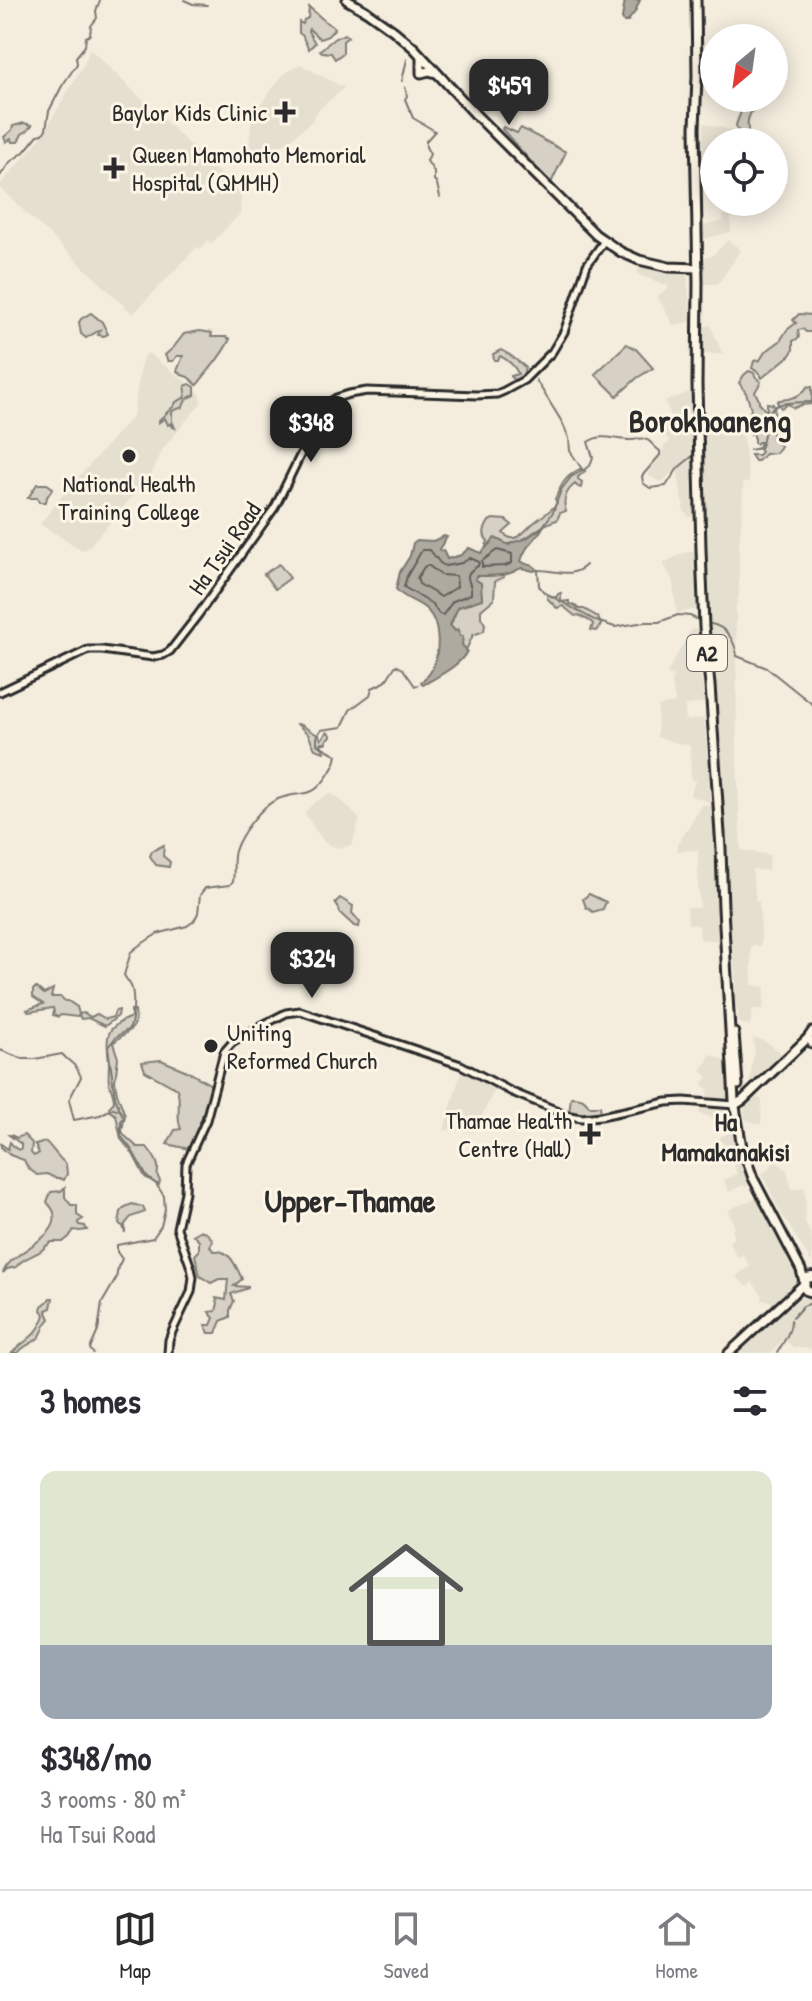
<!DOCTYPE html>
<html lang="en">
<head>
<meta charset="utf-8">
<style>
  body { margin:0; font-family:"Patrick Hand",sans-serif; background:#f7f7f7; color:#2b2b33; height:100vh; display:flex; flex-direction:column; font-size:30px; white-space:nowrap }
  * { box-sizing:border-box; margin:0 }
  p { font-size:26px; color:#7c7c81 }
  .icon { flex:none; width:44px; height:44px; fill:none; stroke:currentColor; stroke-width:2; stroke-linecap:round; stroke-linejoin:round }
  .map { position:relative; height:1353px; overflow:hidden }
  .sheet { display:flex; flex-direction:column; background:#fff; flex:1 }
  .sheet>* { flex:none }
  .needle { width:52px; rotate:209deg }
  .fabs { position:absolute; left:700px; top:24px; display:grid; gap:16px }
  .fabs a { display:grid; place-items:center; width:88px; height:88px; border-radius:50%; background:#fff; box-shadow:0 4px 20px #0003; font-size:40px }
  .price { position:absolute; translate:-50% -68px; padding:0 18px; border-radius:16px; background:#2b2b2b; color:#fff; font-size:26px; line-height:52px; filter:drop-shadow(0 2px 4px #0008) }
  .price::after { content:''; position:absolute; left:50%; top:48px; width:24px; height:18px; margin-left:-12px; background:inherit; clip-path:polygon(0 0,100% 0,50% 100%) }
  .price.active { background:#222; color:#fff }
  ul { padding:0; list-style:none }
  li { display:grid; align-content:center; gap:16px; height:424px; padding:0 40px }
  li span { display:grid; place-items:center; height:248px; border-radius:16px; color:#555 }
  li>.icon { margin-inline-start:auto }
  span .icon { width:144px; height:144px; fill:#fffc; stroke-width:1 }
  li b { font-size:34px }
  h2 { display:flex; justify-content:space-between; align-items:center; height:96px; padding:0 40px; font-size:34px }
  .tab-bar { display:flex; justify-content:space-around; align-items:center; height:112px; border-top:2px solid #e1e1e2; background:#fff; font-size:22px; color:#7c7c81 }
  .tab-bar a { display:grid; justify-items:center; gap:4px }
  .tab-bar .active { color:#2b2b2b }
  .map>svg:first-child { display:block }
  .built { fill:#e5dfd0 }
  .green { fill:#d6d1c4; stroke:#807e78; stroke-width:2 }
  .water { fill:#afaaa0; stroke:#7a7771; stroke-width:2 }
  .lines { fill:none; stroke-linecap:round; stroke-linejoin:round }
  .shore { stroke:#605e5a; stroke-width:2 }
  .stream { stroke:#7a7771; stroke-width:2 }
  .minor-casing { stroke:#2b2b2b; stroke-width:11 }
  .major-casing { stroke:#2b2b2b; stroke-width:13 }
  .highway-casing { stroke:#2b2b2b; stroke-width:14 }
  .minor { stroke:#fcf5e5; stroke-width:5 }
  .major { stroke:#fcf5e5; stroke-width:7 }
  .highway { stroke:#fcf5e5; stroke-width:8 }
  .poi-dot { fill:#2b2b2b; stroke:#fcf5e5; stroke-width:3 }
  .labels { text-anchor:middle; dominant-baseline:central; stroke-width:6; stroke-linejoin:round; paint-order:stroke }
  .shield { fill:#fcf5e5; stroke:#6a6863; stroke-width:2 }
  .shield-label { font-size:22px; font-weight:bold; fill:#2b2b2b }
  .poi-label { font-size:24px; fill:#2b2b2b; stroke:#fcf5e5; text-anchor:end }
  .street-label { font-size:24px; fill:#2b2b2b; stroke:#fcf5e5 }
  .neighbourhood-label { font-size:26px; font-weight:bold; fill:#2b2b2b; stroke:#fcf5e5 }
  .district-label { font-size:32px; font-weight:bold; fill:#2b2b2b; stroke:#fcf5e5 }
</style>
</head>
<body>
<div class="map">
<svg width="812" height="1353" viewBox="0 0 812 1353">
  <rect width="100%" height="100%" fill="#f4edde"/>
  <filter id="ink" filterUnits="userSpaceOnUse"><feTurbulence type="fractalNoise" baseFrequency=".0125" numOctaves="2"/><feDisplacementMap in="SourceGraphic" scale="16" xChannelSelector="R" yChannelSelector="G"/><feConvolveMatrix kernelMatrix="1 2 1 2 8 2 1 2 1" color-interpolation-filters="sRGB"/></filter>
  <g filter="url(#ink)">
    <g class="built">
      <path d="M90,49L241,194L240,214L211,244L208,240L200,249L197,247L133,314L0,188V185L40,139L85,62Z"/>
      <path d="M300,64L344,88L319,109L311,122L290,140L263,157L249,148L252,116L283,75Z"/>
      <path d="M704,123L734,131L736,142H714V168L702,165Z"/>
      <path d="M724,215H731V232L703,239V226L723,221Z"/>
      <path d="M728,240L741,250L720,281L716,284H704V257H711Z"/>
      <path d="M640,264L683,272L687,275L691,321L674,326L657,296L668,289V286L637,274Z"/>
      <path d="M711,325L715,337L723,354H702L703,326Z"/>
      <path d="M148,353L200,393L201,403L163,449L151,475L87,549L82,550L40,524L62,496L133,416L142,359Z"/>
      <path d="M693,391L696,516L688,517L682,506L685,504L682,502L678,473L673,471L665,480L660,482L648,475L662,452L665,445L670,442L662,431L659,422L671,417L665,401Z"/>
      <path d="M702,423L724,425L730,432L742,428L749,482L743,483L742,515L739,547V594L736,605L737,762L741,850L770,855L768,871L752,869L756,902H759L761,930V946H751L752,985L765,987L763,1009H753L750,1025L738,1023V1009L734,1008L733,985L736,984L726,871L724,821L725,818L722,768L719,756L716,717L718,716L716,686L715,679L713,678L708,615L703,505Z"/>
      <path d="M697,550L699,609L677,613L672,579L663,563L684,553Z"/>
      <path d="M692,629L700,630L699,659L704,703L685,705L686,721L704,718L711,802L690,796L695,781L691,780L690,745L681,744L657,737L658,706L675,703L672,681L674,677L666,674Z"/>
      <path d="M329,793L338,797L360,819L352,845L338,848L325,843L306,816L305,812L313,804Z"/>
      <path d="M703,804L713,807L720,941L700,939L699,925L688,924L687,907L700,908L698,886V850L677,851V845Z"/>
      <path d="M753,1038L760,1039L770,1044L786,1057L754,1086L750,1084L752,1062L755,1052Z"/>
      <path d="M711,1054L728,1062L732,1101L730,1102L735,1116L730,1118L726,1113L718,1112L715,1119L699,1113L702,1105H707L708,1089L702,1085L708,1077L701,1071Z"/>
      <path d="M462,1069L496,1087L474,1132L444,1130Z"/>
      <path d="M752,1095L762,1100L761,1125L745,1119L744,1109Z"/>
      <path d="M737,1130L740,1144L738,1145L751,1184L745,1187L743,1185L729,1192L724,1180L737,1174L734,1163H731L726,1150L728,1149L727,1146L718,1140L722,1136Z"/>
      <path d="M775,1161L787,1170L792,1190L805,1187L806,1212L805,1222L812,1237V1263L780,1211L762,1174L769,1169Z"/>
      <path d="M758,1197L800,1275L796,1296L803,1293L807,1294L810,1298L812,1305V1349L793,1347L783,1339L771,1353H739L737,1351L779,1310L772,1305L771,1301L762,1300V1295L752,1282L747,1287L736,1276L750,1266L743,1255L737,1257L729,1241L735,1238L732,1230L735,1228L728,1210Z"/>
    </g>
    <g class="green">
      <path d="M309,7L327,23L335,28L328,36L320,39L309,29L308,31L315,43L309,49L304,40L303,36L299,33V22L303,24L304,20L308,18Z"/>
      <path d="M345,34L348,37L343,41V53L335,59L331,53L322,52L320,50L335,38Z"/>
      <path d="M746,98H761C747,116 745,120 750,142H742L736,125Z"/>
      <path d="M24,123L32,125L27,131L22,134L18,142H12L11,139L6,142L4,137L12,130L13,126Z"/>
      <path d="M503,127L517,133L521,128L566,152L551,183L548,181L502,129Z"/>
      <path d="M91,313L102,322L108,334L104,336L98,335L100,330L86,338L81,334L79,322L81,319Z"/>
      <path d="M799,314L812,315V332H806L803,329L798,330L799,338L793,341V350L790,355L762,378L760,374L752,368L754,361L760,360L765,352L780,341L787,330L796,323L793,320Z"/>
      <path d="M200,331L212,333L211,337H226L230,339C221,358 209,369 197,385L188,377L182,375L177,371L183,356H177L173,361H168L165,355L173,348L184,334Z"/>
      <path d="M627,344L636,349L653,368L637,378L617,396L595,374Z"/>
      <path d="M501,350L510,355L525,367L523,375L518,380L512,379L511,376L518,374C516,367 507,359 500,356L498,360H494L493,354Z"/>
      <path d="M749,371L754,373L755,376L761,382L755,392L759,400V403L766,411L767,410V403L773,404C777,413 772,418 768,426L773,435L772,439L781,446L776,453L765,454L758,461H755L751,455H758L761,452L758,448L761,442H758L756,444L754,443V433L751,434L747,422L751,409L749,402L746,393L739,383L744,375Z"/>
      <path d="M190,384L195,387V395L186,399L183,407L172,411V421L175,428L171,426V423L168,425L165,418L158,423V421L174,406L176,402L184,398L186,392L185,386Z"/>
      <path d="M812,386V404L801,405L794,408L788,404L781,408L777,402L779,400C789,400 802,396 807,387Z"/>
      <path d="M580,469L585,471L578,477V479L582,482L581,488L578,487L575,484C566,491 562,500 566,511L560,513L557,520C544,523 538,530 527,537C518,543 500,546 488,548L486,546L488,541C481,534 485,528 489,521L493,519L506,520L512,525L503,533C516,547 525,529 536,521C545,514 551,511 557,503L555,499C562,483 565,477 580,469Z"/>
      <path d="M37,484H47L53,488L47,497L46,502H39L37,498H28Z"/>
      <path d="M279,564L290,578L275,589L264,574Z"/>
      <path d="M494,573L503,575L504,577L495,581L494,599L481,610V617L485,624L484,631L473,635L466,650L462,645C463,636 456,632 450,626L458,607L469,604L482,596L475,579L476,576Z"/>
      <path d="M561,593V602L569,601V604L574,605L579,609H584L598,617L601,625L596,631L591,630L593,624C590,619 583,619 579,615L575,616L563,606L557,608L547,598V595H549L556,598L558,594Z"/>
      <path d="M297,724C302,724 312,733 319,735L321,740L327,732L331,735V737L327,739L326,743H321L324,752L315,749L308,734Z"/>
      <path d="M164,845L163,856L170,862L169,867L156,865L150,856L152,851Z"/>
      <path d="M589,894L606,902L603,909L593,912L586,907L583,899Z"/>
      <path d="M340,898L353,906L352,913L360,922L359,927L354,926L340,913L339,909L335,903Z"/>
      <path d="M35,988H37L44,994L53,989L51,997H61L65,1001H68L77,1007L79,1014L84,1013L91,1017L97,1014L106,1019L113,1017L115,1011L119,1010L118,1016L105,1026L88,1018L81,1019L79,1015L77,1017L61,1015L58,1017L53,1015L54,1012L53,1008L29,1012L27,1010L43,1004L33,997V990Z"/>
      <path d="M131,1010L135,1011C138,1033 126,1030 113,1043L118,1058L115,1081L117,1093L125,1115L122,1130L124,1135L137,1147H147C151,1152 157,1160 158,1166C159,1173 155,1174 160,1181L159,1185L145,1177L133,1154L121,1139L116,1115L110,1111L109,1107L114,1102C114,1094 111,1090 109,1083C108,1077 109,1070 109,1063C107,1037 103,1028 131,1017Z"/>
      <path d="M161,1060L187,1071L211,1085L203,1122L189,1149L167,1144L175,1130L181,1129C175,1117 182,1103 177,1089L145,1071L142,1062Z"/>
      <path d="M571,1097C581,1097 584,1098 589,1106H600L601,1113L589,1116L569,1114Z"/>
      <path d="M9,1135H11L17,1138L24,1135L32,1143L31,1153L34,1156L39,1153L35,1145C37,1145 44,1142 46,1142C49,1144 60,1160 66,1164L67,1174L64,1180L59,1178H55L47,1174L37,1175L28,1168L24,1160L10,1155L1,1147V1144L8,1149L10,1142L14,1147L19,1150L21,1148V1144Z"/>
      <path d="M65,1187V1197L71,1205H77V1215L83,1219L78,1222L79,1225L85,1226L87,1230L80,1231L74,1230L69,1237L63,1242H52C48,1244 45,1247 42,1250C33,1257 23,1257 16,1267L7,1269L3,1273C11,1250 61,1239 54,1213C53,1208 49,1205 47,1202L51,1192L61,1191Z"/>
      <path d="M132,1204L143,1207L145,1212L131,1217L125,1224V1233L123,1226L119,1224L121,1212L125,1207Z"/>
      <path d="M201,1230L209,1235L213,1241L210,1246L213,1251C230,1249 236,1266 242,1279L234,1286L248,1287V1288L231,1294L234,1301L230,1310V1317L221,1321L216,1333H209L205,1325H211L214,1318L209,1312L216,1311L218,1303L216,1298L226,1300L228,1279H219L211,1283L200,1276L195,1255L199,1251V1241L193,1235Z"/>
      <path d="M50,1298H53L51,1308L46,1310L50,1319C44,1324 44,1330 40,1336C34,1344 25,1344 18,1353H12C27,1338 38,1336 45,1315L41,1310L42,1306L48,1301Z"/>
    </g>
    <g class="water">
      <path d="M625,0H640L635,12L627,22H624L622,18Z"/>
      <path d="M543,527C535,543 527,542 521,561L526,564H531L538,570L533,571L522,568C518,569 514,572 510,573C504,576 483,576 476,576L475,579L481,583L482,599L458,607L450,625L455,631L458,629L460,636H463L462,645L467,651C460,666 438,676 423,685L421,682C426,678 431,673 433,667C440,651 440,624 428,611C418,600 404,600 396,589L400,572L410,556L413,543L417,540L433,541L444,536L447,537L439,549L440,551L443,550L447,559L461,555L469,548L481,553L495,538L509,545L514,542L525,539Z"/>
    </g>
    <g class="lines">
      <g class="shore">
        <path d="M422,550H430L440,563L445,566L462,563L470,558L479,562L478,566C459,576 473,581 471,594L453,601L443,615L439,614L432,604L404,587L407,576Z"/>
        <path d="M497,550L512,554V563L505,566L482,567V561Z"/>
        <path d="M428,565L441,575L456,576L457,587L441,597L419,584L417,578L424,567Z"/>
      </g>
      <g class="stream">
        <path d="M184,0L193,4L207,5"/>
        <path d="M402,81L407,59"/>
        <path d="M405,87L407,96L405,99L413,118L435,131L426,141V147L430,154L427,161L434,172V180L437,184L440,197"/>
        <path d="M0,176L10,162L24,152L38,135L43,134L46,129L49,111L62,86L77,64L76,57L85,46L86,37L90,35L91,26L97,18L96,11L100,0"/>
        <path d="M536,380L562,422L569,438L570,451L582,469"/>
        <path d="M750,450L760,448C765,439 764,432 765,423C768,398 794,403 812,402"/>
        <path d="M541,529L553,512L561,490L571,477L590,466L593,457L588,442C603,432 616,441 632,440C638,440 639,437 645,439C650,440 655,448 660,451V455L642,476L643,483L650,488L666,486L678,468L694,455"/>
        <path d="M538,570L539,586L544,592L596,621L615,627L645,622H659L678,615L690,616L698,620"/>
        <path d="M538,570C556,570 572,579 586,565"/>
        <path d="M711,624C727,627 735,641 737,656L767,668L812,704"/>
        <path d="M0,1050L23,1059H35L62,1054C71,1064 76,1063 81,1077L69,1100L74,1120L100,1115L113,1108L120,1110L124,1118L121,1121V1136L132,1150L147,1177L156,1184L164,1196L165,1210L161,1226L153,1238L117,1245V1252L122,1259L118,1267L116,1279L102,1303L98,1331L90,1349L93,1353"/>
        <path d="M120,1110L115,1097L108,1047L116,1037L130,1028C133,1018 135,995 131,986C129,982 126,979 124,975L131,952L137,947L157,934L187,926L194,921L198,913L200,895L205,888L230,885L233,881C235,871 232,861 235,851C240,834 262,805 278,799C303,789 312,802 330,772C334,766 336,762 337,755L317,744V736L321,730L342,727L350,710L370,695L372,688L385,682L396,665L403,669L415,686L418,685"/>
        <path d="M793,1317L803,1306L812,1303"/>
        <path d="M777,1353C783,1343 791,1332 791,1320"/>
      </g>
      <g class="minor-casing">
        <g id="minor">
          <path d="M0,692L88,650H102L153,657L163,655L170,651L198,615L275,507L320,415L327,404L336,398L349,394L367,391L477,395L497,394L504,391L524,380L552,352L564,332L587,265L604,241"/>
          <path d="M168,1353L169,1340L172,1332L191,1292L193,1277L191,1268L177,1228L185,1192L186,1164L206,1120L224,1052L232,1043L257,1028L286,1013L300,1011L461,1065L512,1092L570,1116L582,1118L601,1116L667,1102L684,1101L735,1105"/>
        </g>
      </g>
      <g class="major-casing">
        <g id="major">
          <path d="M347,0L366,11L394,31L414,48L476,115L596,235L621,252L639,260L669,267L698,268"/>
          <path d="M696,0L697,76L695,128L698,282L697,384L701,550L704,627L710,685L721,849L723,908L734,1101L742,1147L753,1178L801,1270L804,1282"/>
          <path d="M421,57V73L429,71L436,73"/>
          <path d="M812,1032L808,1038L812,1043"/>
          <path d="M734,1033L738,1085"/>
          <path d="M735,1105L743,1100L808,1038"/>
          <path d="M729,1353L804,1284"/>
        </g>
      </g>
      <g class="highway-casing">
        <path id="highway" d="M812,1277L807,1278L804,1284L806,1290L812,1292"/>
      </g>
      <use href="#minor" class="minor"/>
      <use href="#major" class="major"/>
      <use href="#highway" class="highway"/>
    </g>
  </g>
  <g class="poi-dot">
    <path d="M281 100h8v8h8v8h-8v8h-8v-8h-8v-8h8z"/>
    <path d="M110 156h8v8h8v8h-8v8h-8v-8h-8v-8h8z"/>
    <circle cx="129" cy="456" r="8"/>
    <circle cx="211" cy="1046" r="8"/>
    <path d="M586 1122h8v8h8v8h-8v8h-8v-8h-8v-8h8z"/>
  </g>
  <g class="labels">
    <rect class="shield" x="687" y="635" width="40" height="36" rx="6"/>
    <g class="shield-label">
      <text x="707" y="653">A2</text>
    </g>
    <g class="poi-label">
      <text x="267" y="112">Baylor Kids Clinic</text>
      <text x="132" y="154" text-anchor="start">Queen Mamohato Memorial<tspan x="132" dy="28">Hospital (QMMH)</tspan></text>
      <text x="129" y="483" text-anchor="middle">National Health<tspan x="129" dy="28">Training College</tspan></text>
      <text x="227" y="1032" text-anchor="start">Uniting<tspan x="227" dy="28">Reformed Church</tspan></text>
      <text x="572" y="1120">Thamae Health<tspan x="572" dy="28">Centre (Hall)</tspan></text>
    </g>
    <g class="street-label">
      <text transform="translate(224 548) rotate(-55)">Ha Tsui Road</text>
    </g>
    <g class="neighbourhood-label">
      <text x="726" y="1121">Ha<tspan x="726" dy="30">Mamakanakisi</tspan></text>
    </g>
    <g class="district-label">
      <text x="710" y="420">Borokhoaneng</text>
      <text x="350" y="1200">Upper-Thamae</text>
    </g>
  </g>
</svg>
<div class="fabs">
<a><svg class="needle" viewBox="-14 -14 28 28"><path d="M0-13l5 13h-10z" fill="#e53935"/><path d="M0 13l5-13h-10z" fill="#7c7c81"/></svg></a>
<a><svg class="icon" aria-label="locate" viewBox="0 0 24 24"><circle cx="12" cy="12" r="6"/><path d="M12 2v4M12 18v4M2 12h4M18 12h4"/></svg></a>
</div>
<b class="price" style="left:509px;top:127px">$459</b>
<b class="price active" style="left:311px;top:464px">$348</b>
<b class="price" style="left:312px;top:1000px">$324</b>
</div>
<section class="sheet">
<h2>3 homes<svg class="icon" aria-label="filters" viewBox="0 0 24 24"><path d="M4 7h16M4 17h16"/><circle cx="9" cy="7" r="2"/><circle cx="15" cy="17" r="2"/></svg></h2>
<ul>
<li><span style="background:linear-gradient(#dfe7d0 70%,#9aa5b1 0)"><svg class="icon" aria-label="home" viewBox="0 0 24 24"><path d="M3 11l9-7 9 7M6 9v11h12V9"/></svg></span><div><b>$348/mo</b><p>3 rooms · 80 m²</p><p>Ha Tsui Road</p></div></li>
</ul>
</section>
<nav class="tab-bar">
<a class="active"><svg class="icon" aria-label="map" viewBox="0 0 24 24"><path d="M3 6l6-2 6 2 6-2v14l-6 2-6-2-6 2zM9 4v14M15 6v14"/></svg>Map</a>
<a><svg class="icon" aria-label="saved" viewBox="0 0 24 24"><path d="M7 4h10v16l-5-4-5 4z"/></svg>Saved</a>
<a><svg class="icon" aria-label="home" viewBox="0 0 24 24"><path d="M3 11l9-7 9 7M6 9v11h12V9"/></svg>Home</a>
</nav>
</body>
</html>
